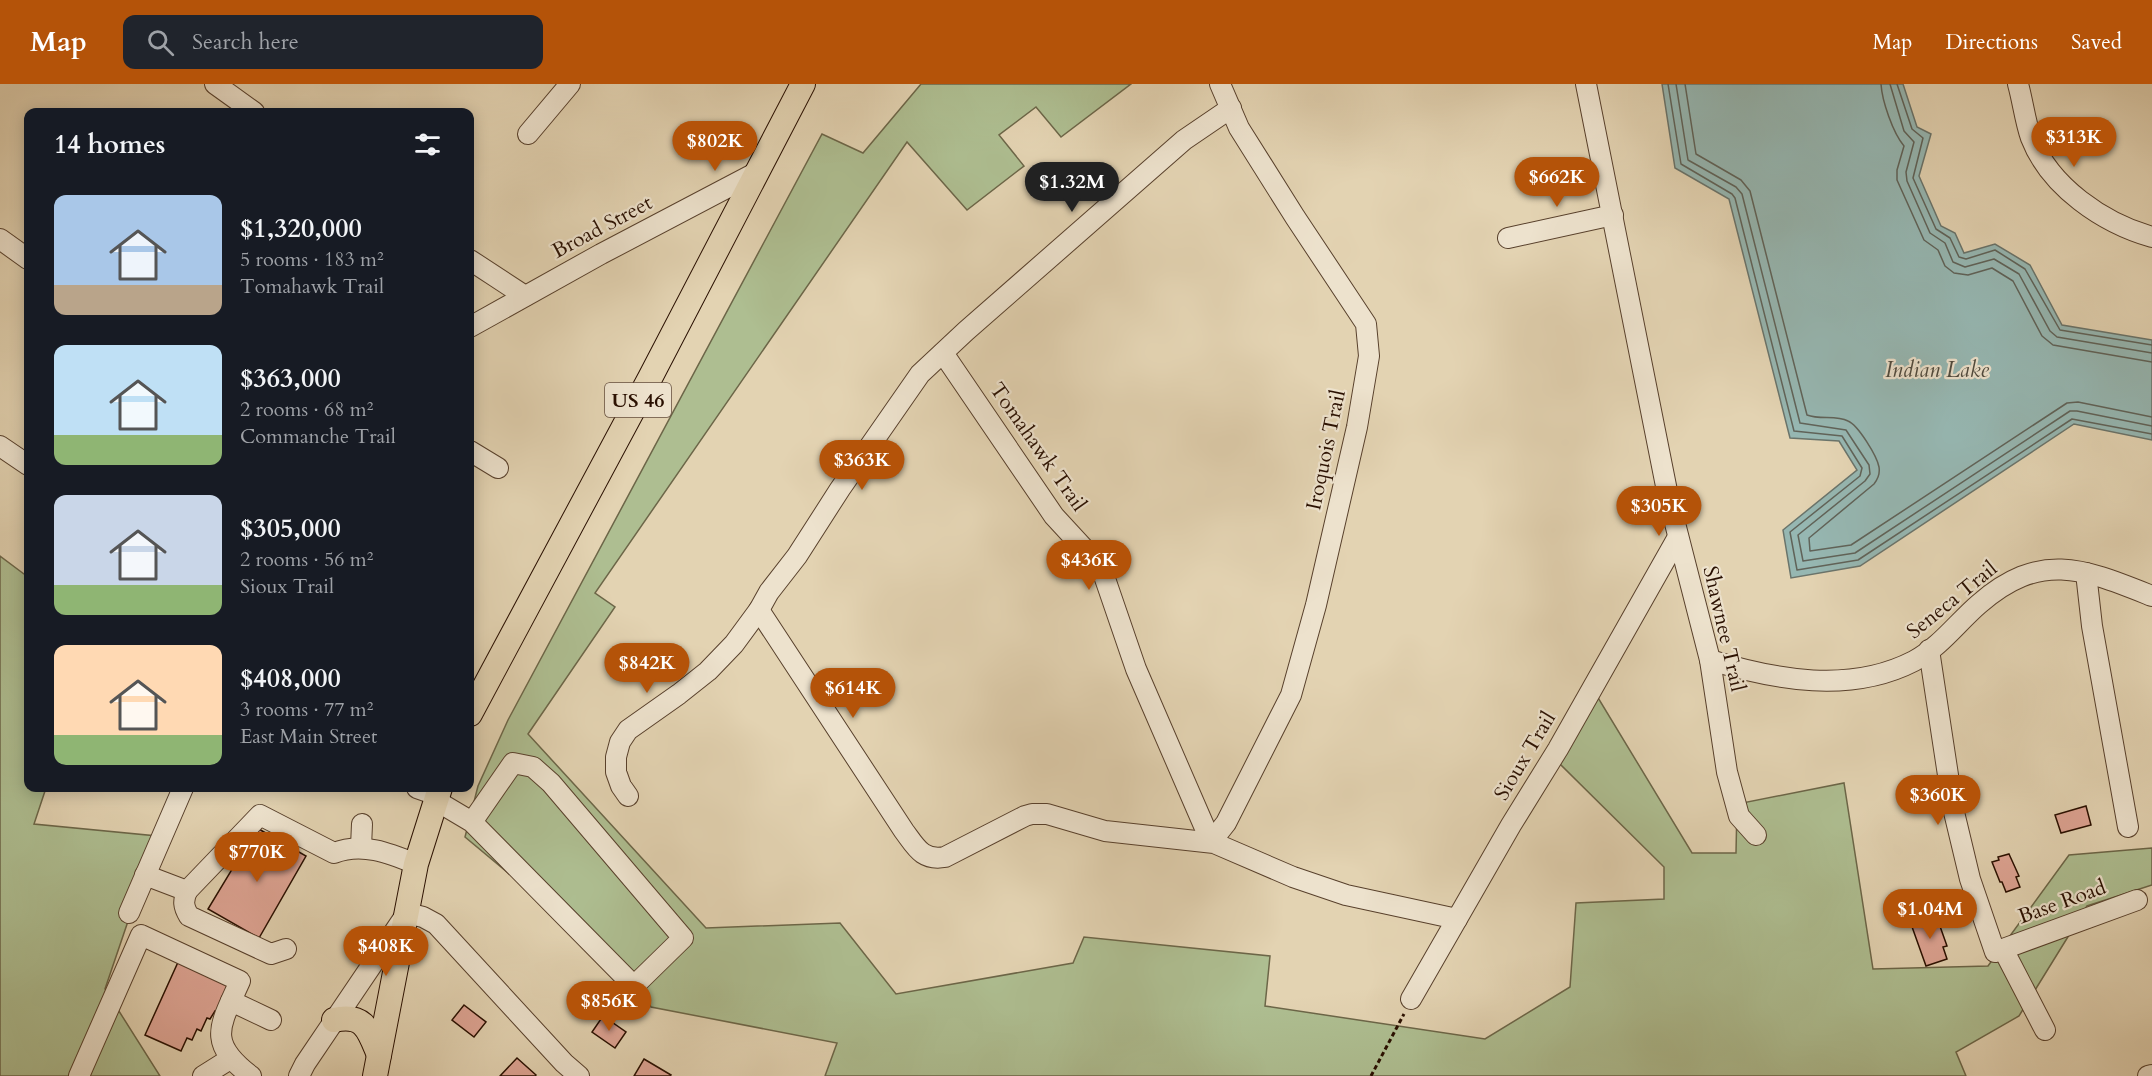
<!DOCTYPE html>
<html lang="en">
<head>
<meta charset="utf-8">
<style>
  body { margin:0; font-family:Cardo,serif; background:#20242c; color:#f1f3f6; height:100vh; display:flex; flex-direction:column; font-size:22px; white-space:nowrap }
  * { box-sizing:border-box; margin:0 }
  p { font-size:20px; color:#9ea1a6 }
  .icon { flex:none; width:33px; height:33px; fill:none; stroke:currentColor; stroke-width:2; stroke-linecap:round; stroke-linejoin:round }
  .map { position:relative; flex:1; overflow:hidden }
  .side { position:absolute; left:24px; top:24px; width:450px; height:684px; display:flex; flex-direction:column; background:#171b24; border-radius:12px; box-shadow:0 3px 15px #0003 }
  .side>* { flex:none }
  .price { position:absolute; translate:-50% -51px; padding:0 14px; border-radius:21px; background:#b45309; color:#fff; font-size:20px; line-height:39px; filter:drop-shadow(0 2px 3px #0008) }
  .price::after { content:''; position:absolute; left:50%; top:36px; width:18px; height:14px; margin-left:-9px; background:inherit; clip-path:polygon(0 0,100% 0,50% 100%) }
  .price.selected { background:#222; color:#fff }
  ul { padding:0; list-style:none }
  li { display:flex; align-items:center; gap:18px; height:150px; padding:0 30px }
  li span { display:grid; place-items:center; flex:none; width:168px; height:120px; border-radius:12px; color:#555 }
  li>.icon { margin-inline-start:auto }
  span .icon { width:72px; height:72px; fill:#fffc; stroke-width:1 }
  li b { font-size:26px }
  h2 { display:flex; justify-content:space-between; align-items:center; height:72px; padding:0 30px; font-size:26px }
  header { display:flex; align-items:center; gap:36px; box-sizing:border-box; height:84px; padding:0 30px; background:#b45309; color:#fff }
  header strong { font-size:28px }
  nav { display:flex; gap:33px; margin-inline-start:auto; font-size:21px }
  .search { width:420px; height:54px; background:#20242c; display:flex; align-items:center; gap:15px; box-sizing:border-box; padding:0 21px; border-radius:12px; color:#9ea1a6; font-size:22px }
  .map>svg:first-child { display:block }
  .green { fill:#aebe91; stroke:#6c6648; stroke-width:1.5 }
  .water { fill:#96b7b2; stroke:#6a746b; stroke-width:1.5 }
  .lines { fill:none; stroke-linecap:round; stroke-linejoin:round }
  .shore { stroke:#606359; stroke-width:1.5 }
  .building { fill:#dfa595; stroke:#290f00; stroke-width:1.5 }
  .minor-casing { stroke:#58402c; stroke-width:22 }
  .major-casing { stroke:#290f00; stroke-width:26 }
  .path { stroke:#290f00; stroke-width:3; stroke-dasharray:4.5 3; stroke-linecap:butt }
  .minor { stroke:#ede2cd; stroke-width:20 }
  .major { stroke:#e3d3b2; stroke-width:24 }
  .labels { text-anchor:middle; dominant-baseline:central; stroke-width:4.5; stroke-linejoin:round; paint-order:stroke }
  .shield { fill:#ede2cd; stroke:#644e3e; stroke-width:1.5 }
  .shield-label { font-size:20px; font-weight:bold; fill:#290f00 }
  .street-label { font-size:21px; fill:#290f00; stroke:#ede2cd }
  .water-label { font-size:22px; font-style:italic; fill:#4f4a3e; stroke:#ede2cd }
</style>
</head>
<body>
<header>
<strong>Map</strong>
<div class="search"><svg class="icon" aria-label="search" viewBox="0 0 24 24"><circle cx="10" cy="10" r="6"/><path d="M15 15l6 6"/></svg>Search here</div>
<nav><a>Map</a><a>Directions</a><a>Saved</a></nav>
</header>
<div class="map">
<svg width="2152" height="992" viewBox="0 0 2152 992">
  <rect width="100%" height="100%" fill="#e3d3b2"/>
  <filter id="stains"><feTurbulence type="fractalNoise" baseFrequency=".00333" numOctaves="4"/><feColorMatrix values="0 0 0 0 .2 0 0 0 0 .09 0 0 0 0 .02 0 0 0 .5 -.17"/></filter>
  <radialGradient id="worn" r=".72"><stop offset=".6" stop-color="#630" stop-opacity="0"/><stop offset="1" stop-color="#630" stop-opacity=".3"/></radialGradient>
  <g class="green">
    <path d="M921,0H1131L1061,53L1036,23L999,51L1024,82L967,126L907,58L595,509L615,523L528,650L706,844L840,839L896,910L1073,879L1084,853L1270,872L1265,922L1485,955L1570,903L1576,819L1664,815V783L1559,679L1597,612L1692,769H1736L1737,720L1844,699L1873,885L1988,882L2069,771L2152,764V801L2087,822L2019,932L1956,968L1966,992H825L837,959L651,923L639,898L465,753L478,702L508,636L822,50L863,69Z"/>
    <path d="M0,472L28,493V704H46L34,740L157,752L105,905L160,992H0Z"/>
  </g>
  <path class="water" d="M1662,0H1903L1917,43L1931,50L1919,92L1941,142L1955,149L1964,169L1995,160L2030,181L2062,241L2152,256V356L2074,340L1860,482L1791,494L1783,446L1857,386L1839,357L1790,354L1729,115L1675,84Z"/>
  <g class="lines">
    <g class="shore">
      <path d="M1668,0L1681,80L1732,110L1735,114L1794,347L1842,352L1862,384L1860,392L1790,448L1797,486L1858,476L2072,335L2152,350"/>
      <path d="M1676,0L1688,76L1736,103L1742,110L1800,339L1846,346L1869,381L1870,390L1865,397L1798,451L1803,477L1855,469L2070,327H2077L2152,342"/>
      <path d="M1685,0L1696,70L1741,96L1750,107L1807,331C1820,336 1836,331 1848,337C1858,341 1877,372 1879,383C1880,389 1878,395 1874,400L1809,454L1810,467L1851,461L2067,319L2078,318L2152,333"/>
      <path d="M1881,0C1882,17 1893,49 1904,62L1897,86V96L1924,156L1938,166L1945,182L1954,189L1968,191L1992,184L2013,197L2042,252L2053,261L2152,278"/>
      <path d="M1890,0L1904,47L1914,58L1906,88L1907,97L1930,149L1945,159L1953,178L1965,183L1994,175L2019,190L2050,247L2057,253L2152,269"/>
      <path d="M1897,0L1912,45L1923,54L1913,94L1936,145L1950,154L1959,173L1966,175L1995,166L2025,185L2060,246L2152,261"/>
    </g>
  </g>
  <g class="building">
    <path d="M2086,722L2091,741L2061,749L2055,731Z"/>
    <path d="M257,744L306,772L259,854L208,825Z"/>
    <path d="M2009,770L2019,792L2016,793L2020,803L2006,808L2002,798H2000L1992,778L1999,776L1998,773Z"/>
    <path d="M1936,831L1947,862L1943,863L1947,875L1926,882L1911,840Z"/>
    <path d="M179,876L232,901L219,929L215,927L210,935L207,934L201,947L197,945L192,956L187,954L181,967L145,951Z"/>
    <path d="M464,921L486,938L474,953L452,936Z"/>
    <path d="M603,932L626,948L615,964L592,948Z"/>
    <path d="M517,974L536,991L535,992H500Z"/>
    <path d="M644,975L671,991L670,992H634Z"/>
  </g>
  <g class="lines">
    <g class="minor-casing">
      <g id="minor">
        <path d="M215,0L254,28"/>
        <path d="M1586,0L1668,412L1710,576L1727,688L1739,732L1756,751"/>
        <path d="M2018,0C2023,18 2025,37 2031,54C2050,103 2103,139 2152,153"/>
        <path d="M528,50L570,0"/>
        <path d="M1508,154L1613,131"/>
        <path d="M0,155L28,175"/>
        <path d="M470,176L525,212"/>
        <path d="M470,243L601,170L759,87"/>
        <path d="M943,269L1054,432L1101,483L1136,585L1211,758"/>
        <path d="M0,362L28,381"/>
        <path d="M470,367L498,384"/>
        <path d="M2086,489L2092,542L2128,743"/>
        <path d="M759,526L904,747C916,763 922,777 945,773L1025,732L1032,730H1047L1105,747L1214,759L1293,793L1346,811L1457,835"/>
        <path d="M1929,566L1953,724L1970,795L1995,868L2137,816"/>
        <path d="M1710,576C1776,596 1850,610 1914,577C1940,563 1958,538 1979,520C2041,466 2084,485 2152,512"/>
        <path d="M417,704L437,711"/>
        <path d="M628,712L621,702L616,688V673L620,658L628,646L679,610L708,587L734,560L759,526L769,508L797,472L840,405L920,290L966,247L1184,56L1231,24"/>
        <path d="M435,716L472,738L629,897L636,900L683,854L551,699L533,683L513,679L472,738"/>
        <path d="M1211,758L1226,739L1291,611L1316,521L1357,343L1369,272L1366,240L1295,133L1239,44L1220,0"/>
        <path d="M361,763L362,740"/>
        <path d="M145,791L187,807L260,731L334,769C362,758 389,769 416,780"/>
        <path d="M187,807C183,817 183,822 189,832L271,870L286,865"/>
        <path d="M129,829L183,704"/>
        <path d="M2003,865L2045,946"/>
        <path d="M1411,915L1511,741L1558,665L1678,453"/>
        <path d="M231,917L271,936"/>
        <path d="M79,992L141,851L240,897C220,942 206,958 251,992"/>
        <path d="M203,992L230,975"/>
        <path d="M299,992L305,980L407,829L423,833L436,840L564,979L579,992"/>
        <path d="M2148,992L2152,991"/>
      </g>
    </g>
    <g class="major-casing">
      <g id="major">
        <path d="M470,630L650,294L803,0"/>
        <path d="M334,936C365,929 369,947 379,971"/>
        <path d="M375,992L416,780L440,704"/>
      </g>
    </g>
    <path class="path" d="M1371,992L1404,930"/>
    <use href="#minor" class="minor"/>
    <use href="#major" class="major"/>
  </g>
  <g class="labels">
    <rect class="shield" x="605" y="299" width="66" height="34" rx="4.5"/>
    <g class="shield-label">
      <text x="638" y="316">US 46</text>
    </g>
    <g class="street-label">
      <text transform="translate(602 143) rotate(-28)">Broad Street</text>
      <text transform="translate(1038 363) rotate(55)">Tomahawk Trail</text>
      <text transform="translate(1326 366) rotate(-78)">Iroquois Trail</text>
      <text transform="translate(1952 516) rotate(-39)">Seneca Trail</text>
      <text transform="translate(1724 545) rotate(77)">Shawnee Trail</text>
      <text transform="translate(1525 672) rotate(-59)">Sioux Trail</text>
      <text transform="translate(2062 818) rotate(-20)">Base Road</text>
    </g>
    <g class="water-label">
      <text x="1937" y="286">Indian Lake</text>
    </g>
  </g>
  <rect width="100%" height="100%" filter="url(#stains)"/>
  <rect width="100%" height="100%" fill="url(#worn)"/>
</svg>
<b class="price" style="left:2074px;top:84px">$313K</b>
<b class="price" style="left:715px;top:88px">$802K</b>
<b class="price" style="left:1557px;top:124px">$662K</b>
<b class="price selected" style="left:1072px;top:129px">$1.32M</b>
<b class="price" style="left:862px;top:407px">$363K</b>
<b class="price" style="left:1659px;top:453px">$305K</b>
<b class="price" style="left:1089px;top:507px">$436K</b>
<b class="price" style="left:647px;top:610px">$842K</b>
<b class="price" style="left:853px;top:635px">$614K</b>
<b class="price" style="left:1938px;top:742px">$360K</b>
<b class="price" style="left:257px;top:799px">$770K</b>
<b class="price" style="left:1930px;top:856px">$1.04M</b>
<b class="price" style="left:386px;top:893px">$408K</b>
<b class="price" style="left:609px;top:948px">$856K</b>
<section class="side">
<h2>14 homes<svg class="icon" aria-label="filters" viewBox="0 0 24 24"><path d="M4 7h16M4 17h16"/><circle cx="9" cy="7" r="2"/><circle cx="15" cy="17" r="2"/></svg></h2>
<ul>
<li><span style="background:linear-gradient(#a9c7e8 75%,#b9a48a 0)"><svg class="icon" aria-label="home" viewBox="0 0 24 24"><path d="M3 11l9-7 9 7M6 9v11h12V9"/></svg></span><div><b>$1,320,000</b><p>5 rooms · 183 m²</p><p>Tomahawk Trail</p></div></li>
<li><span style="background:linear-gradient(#bfe0f5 75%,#8fb573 0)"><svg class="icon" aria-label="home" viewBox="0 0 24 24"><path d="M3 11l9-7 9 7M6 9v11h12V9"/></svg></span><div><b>$363,000</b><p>2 rooms · 68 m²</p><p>Commanche Trail</p></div></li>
<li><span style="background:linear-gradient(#c9d6e8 75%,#8fb573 0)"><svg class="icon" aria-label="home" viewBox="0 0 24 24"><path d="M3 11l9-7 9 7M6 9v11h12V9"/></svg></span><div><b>$305,000</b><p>2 rooms · 56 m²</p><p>Sioux Trail</p></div></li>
<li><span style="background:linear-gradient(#ffd9b3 75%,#8fb573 0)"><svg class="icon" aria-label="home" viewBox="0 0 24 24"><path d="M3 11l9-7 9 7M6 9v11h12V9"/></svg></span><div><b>$408,000</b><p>3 rooms · 77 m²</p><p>East Main Street</p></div></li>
</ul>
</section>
</div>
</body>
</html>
